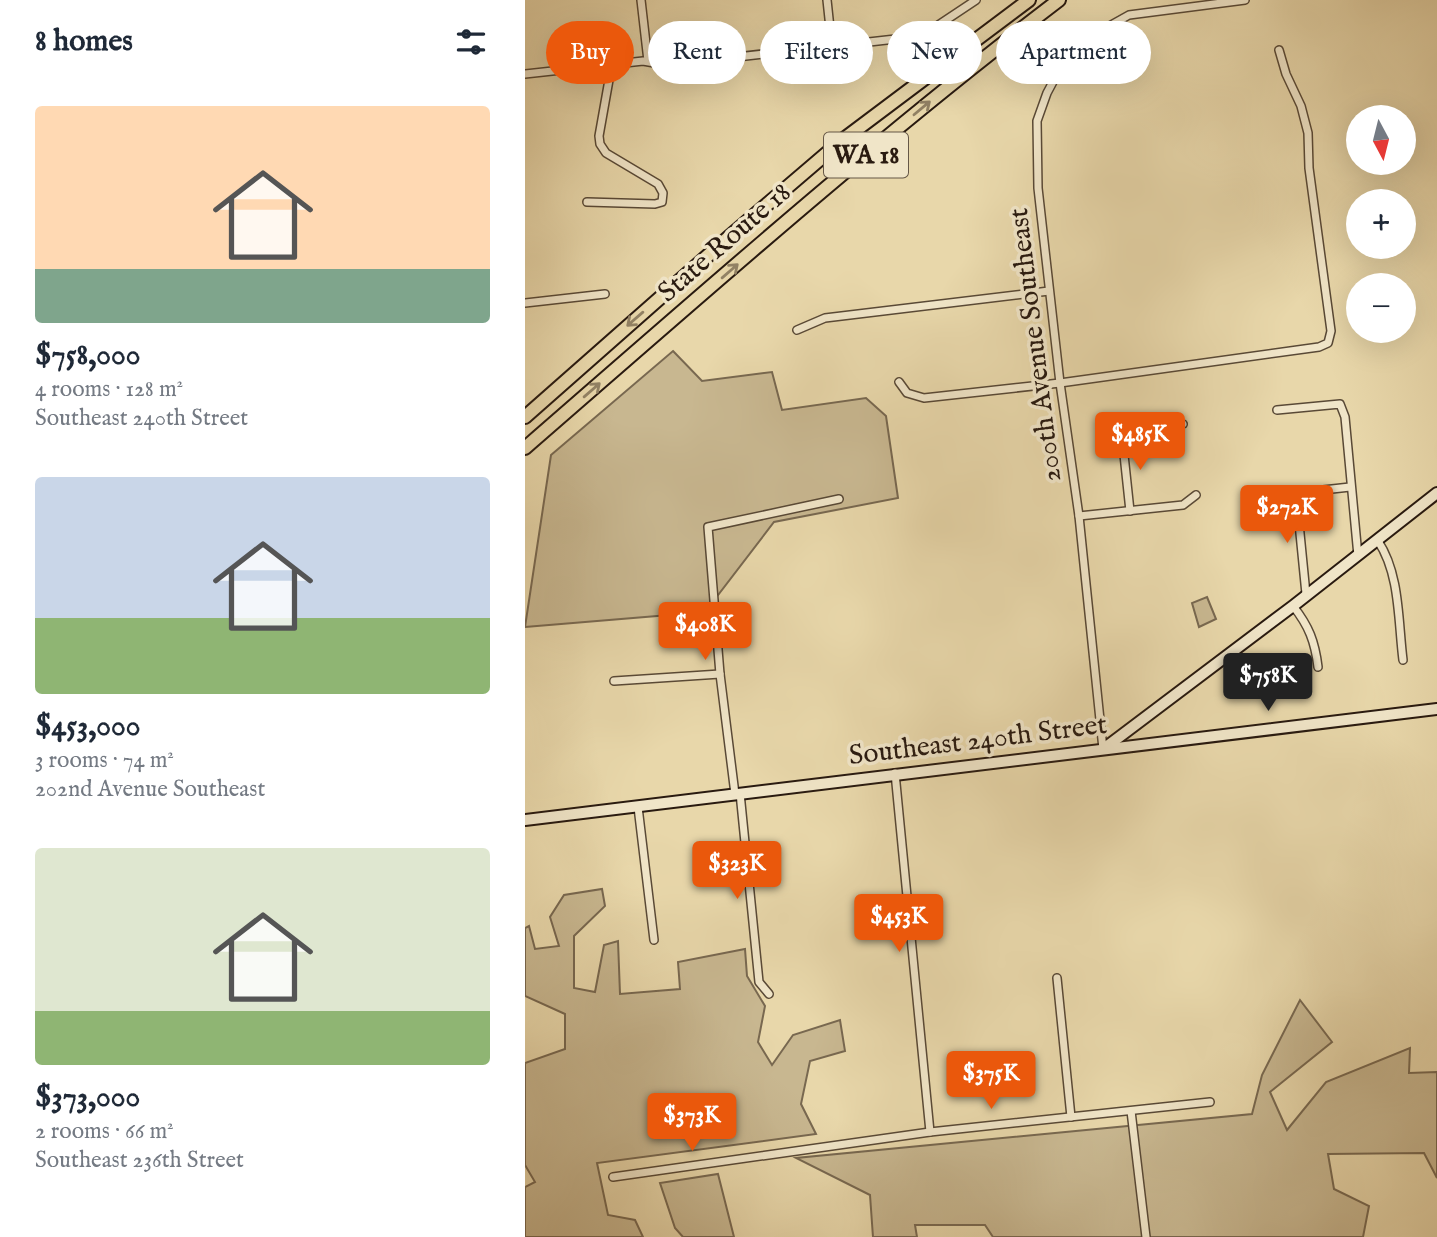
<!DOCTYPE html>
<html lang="en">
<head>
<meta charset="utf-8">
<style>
  body { margin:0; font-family:"IM FELL English",serif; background:#f2f2f3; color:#1f2937; height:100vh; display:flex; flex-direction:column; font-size:26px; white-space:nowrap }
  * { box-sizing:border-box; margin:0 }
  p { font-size:23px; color:#747a83 }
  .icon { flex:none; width:38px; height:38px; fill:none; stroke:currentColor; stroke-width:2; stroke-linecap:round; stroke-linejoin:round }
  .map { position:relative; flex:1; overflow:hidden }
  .details { display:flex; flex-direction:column; background:#fff; width:525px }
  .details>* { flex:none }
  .guide { position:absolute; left:21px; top:21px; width:665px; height:63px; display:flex; gap:14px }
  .needle { width:46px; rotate:173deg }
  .controls { position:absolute; left:821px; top:105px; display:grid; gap:14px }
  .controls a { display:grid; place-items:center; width:70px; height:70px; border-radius:50%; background:#fff; box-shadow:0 7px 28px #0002; font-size:35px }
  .price { position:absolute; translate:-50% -60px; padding:0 16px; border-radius:7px; background:#ea580c; color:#fff; font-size:23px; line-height:46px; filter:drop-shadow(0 2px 4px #0008) }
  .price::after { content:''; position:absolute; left:50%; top:42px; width:21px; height:16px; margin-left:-10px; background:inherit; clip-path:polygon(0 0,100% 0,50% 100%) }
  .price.on { background:#222; color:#fff }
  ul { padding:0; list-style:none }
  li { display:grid; align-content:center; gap:14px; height:371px; padding:0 35px }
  li span { display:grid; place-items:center; height:217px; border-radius:7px; color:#555 }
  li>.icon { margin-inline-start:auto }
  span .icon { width:126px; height:126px; fill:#fffc; stroke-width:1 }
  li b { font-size:30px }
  h2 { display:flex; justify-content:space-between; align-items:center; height:84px; padding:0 35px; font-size:30px }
  .pill { padding:0 24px; border-radius:32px; background:#fff; box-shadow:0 7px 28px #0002; font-size:24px; line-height:63px }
  .pill.on { background:#ea580c; color:#fff }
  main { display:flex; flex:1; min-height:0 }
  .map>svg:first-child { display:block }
  .green { fill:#c8b790; stroke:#786850; stroke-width:2 }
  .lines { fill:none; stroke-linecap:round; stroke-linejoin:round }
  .street-casing { stroke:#594936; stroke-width:10 }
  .secondary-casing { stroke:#291a10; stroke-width:14 }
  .highway-casing { stroke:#291a10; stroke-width:16 }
  .street { stroke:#f0e5c8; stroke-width:7 }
  .secondary { stroke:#f0e5c8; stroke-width:10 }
  .highway { stroke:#e8d7aa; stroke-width:12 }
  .oneway { stroke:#928265 }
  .labels { text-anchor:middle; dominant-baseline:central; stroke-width:7; stroke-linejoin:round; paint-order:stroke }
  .shield { fill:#f0e5c8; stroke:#655747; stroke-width:2 }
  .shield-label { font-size:26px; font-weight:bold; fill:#291a10 }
  .street-label { font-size:28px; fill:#291a10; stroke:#f0e5c8 }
</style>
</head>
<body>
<main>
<section class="details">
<h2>8 homes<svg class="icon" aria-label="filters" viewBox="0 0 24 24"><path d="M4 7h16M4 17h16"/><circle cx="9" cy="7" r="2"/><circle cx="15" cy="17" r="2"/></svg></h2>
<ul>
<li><span style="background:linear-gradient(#ffd9b3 75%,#7fa58c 0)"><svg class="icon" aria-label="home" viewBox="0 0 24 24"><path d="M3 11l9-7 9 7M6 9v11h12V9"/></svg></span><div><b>$758,000</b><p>4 rooms · 128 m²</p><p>Southeast 240th Street</p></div></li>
<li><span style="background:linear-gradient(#c9d6e8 65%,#8fb573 0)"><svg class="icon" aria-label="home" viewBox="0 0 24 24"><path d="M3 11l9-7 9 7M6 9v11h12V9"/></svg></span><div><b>$453,000</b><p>3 rooms · 74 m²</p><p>202nd Avenue Southeast</p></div></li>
<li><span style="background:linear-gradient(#dfe7d0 75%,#8fb573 0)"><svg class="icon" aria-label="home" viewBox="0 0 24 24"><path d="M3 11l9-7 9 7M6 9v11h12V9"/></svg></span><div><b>$373,000</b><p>2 rooms · 66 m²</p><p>Southeast 236th Street</p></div></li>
</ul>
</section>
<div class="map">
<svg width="912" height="1237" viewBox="0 0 912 1237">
  <rect width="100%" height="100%" fill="#e8d7aa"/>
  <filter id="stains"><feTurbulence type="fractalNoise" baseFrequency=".00286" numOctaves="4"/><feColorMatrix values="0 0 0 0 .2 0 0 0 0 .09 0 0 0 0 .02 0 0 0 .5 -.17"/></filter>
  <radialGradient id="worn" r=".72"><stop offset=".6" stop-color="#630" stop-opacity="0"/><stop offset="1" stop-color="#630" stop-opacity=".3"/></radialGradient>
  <g class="green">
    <path d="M148,351L177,381L247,372L257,410L341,398L361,416L373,498L249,522L180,612L0,627L26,455Z"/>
    <path d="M682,597L691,619L674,627L667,603Z"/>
    <path d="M77,889L80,906L49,936V988L70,992L79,945L93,941L95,994L155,989L153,962L220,949L222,976L240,1006L233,1042L247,1065L268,1035L315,1020L320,1051L285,1061L276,1104L291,1134L72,1163L83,1215L110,1220L118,1237H0V1187L10,1182L0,1165V1063L40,1049V1014L0,996V928L4,926L10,949L34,946L25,917L39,895Z"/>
    <path d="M775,1000L807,1042L745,1092L762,1130L801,1082L885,1048L884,1073L912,1072V1178L899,1153L803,1154L809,1189L844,1206L838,1237H468L460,1225H390L392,1237H348L345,1195L271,1158L727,1114L737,1075Z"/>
    <path d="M193,1174L209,1237H158L150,1228L135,1183Z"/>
  </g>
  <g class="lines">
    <g class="street-casing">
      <g id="street">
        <path d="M116,0L123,61"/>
        <path d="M302,0L307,47"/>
        <path d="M0,74L118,61L141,65L397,36L451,0"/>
        <path d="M62,202L130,204L137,202L138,193L133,184L81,153L75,144L74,136L87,63"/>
        <path d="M0,303L80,294"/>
        <path d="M272,330L300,318L524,291"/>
        <path d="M374,382L382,393L399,398L535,383L794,347L803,343L806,331L784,168L783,133L776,106L761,74L754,50"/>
        <path d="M752,410L815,404L820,417L833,556"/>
        <path d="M605,511L597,436L641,431L658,424"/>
        <path d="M554,516L658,505L671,495"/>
        <path d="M853,541C875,574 873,620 878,660"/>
        <path d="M781,594L771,493L825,487"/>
        <path d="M768,606C784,626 790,642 793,667"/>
        <path d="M89,681L195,674"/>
        <path d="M578,749L554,516L535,383L513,188L512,121L522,93L537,65L570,34L604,15L720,0"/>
        <path d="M370,773L405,1132"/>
        <path d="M215,793L234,982L244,994"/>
        <path d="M210,794L195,674L183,527L314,499"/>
        <path d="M113,807L129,940"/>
        <path d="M532,978L546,1117"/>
        <path d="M606,1111L621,1237"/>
        <path d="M88,1177L405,1132L685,1102"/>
      </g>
    </g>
    <g class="secondary-casing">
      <g id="secondary">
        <path d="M581,747L768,606L912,493"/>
        <path d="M0,820L912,709"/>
      </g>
    </g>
    <g class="highway-casing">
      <g id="highway">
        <path d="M0,417L204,237L315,142L504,0"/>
        <path d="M0,448C175,296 349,141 534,0"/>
      </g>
    </g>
    <use href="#street" class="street"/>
    <use href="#secondary" class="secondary"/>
    <use href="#highway" class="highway"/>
  </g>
  <defs><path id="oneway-shaft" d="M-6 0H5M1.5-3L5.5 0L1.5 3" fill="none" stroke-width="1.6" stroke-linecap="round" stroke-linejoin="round" transform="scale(1.75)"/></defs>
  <g class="oneway">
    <use href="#oneway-shaft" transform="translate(397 108) rotate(-40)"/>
    <use href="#oneway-shaft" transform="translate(205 271) rotate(-41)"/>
    <use href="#oneway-shaft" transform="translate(110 319) rotate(139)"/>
    <use href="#oneway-shaft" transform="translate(67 390) rotate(-41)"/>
  </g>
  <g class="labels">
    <rect class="shield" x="299" y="132.5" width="84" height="45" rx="5"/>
    <g class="shield-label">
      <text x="341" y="155">WA 18</text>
    </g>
    <g class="street-label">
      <text transform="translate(200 243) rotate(-41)">State Route 18</text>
      <text transform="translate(511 345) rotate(-97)">200th Avenue Southeast</text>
      <text transform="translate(453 741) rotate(-7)">Southeast 240th Street</text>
    </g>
  </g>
  <rect width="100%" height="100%" filter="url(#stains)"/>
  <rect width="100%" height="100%" fill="url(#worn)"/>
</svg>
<div class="controls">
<a><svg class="needle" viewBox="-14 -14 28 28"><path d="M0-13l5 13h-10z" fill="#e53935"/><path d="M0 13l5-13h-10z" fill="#747a83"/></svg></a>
<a>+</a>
<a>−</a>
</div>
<b class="price" style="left:615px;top:472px">$485K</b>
<b class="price" style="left:762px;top:545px">$272K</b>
<b class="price" style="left:180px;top:662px">$408K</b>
<b class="price on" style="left:743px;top:713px">$758K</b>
<b class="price" style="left:212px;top:901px">$323K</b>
<b class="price" style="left:374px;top:954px">$453K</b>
<b class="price" style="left:466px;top:1111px">$375K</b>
<b class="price" style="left:167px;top:1153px">$373K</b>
<div class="guide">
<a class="pill on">Buy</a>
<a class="pill">Rent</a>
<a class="pill">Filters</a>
<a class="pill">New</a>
<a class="pill">Apartment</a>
</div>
</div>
</main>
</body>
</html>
